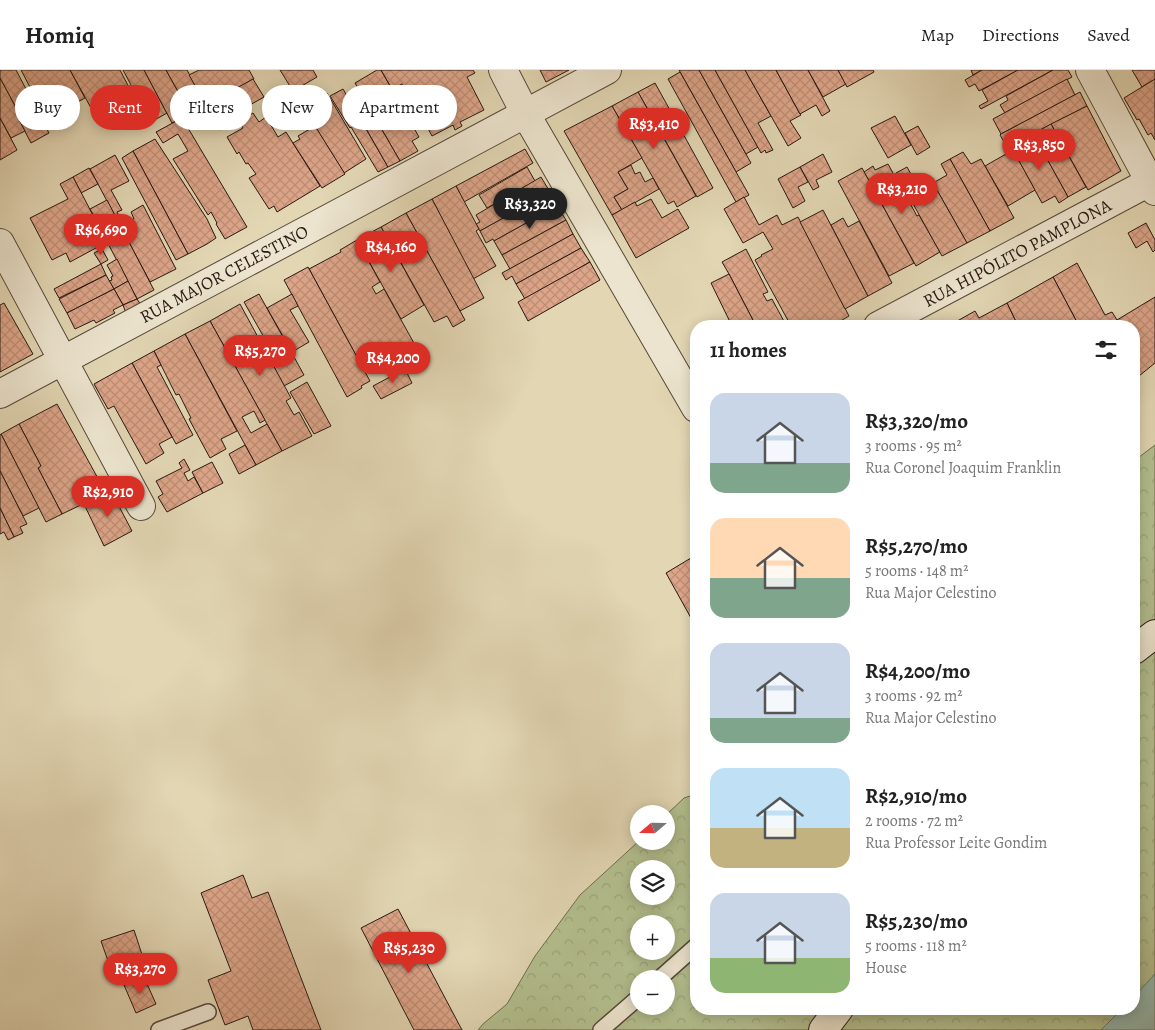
<!DOCTYPE html>
<html lang="en">
<head>
<meta charset="utf-8">
<style>
  body { margin:0; font-family:Alegreya,serif; background:#f6f6f6; color:#222; height:100vh; display:flex; flex-direction:column; font-size:19px; white-space:nowrap }
  * { box-sizing:border-box; margin:0 }
  p { font-size:16px; color:#767676 }
  .icon { flex:none; width:28px; height:28px; fill:none; stroke:currentColor; stroke-width:2; stroke-linecap:round; stroke-linejoin:round }
  .map { position:relative; flex:1; overflow:hidden }
  .sheet { position:absolute; left:690px; top:250px; width:450px; height:695px; display:flex; flex-direction:column; background:#fff; border-radius:20px; box-shadow:0 2px 12px #0003 }
  .sheet>* { flex:none }
  .hud { position:absolute; left:15px; top:15px; width:475px; height:45px; display:flex; gap:10px }
  .needle { width:32px; rotate:250deg }
  .fabs { position:absolute; left:630px; top:735px; display:grid; gap:10px }
  .fabs a { display:grid; place-items:center; width:45px; height:45px; border-radius:50%; background:#fff; box-shadow:0 2px 12px #0003; font-size:25px }
  .price { position:absolute; translate:-50% -42px; padding:0 11px; border-radius:18px; background:#d93025; color:#fff; font-size:16px; line-height:32px; filter:drop-shadow(0 1px 2px #0008) }
  .price::after { content:''; position:absolute; left:50%; top:30px; width:15px; height:11px; margin-left:-8px; background:inherit; clip-path:polygon(0 0,100% 0,50% 100%) }
  .price.current { background:#222; color:#fff }
  ul { padding:0; list-style:none }
  li { display:flex; align-items:center; gap:15px; height:125px; padding:0 20px }
  li span { display:grid; place-items:center; flex:none; width:140px; height:100px; border-radius:15px; color:#555 }
  li>.icon { margin-inline-start:auto }
  span .icon { width:60px; height:60px; fill:#fffc; stroke-width:1 }
  li b { font-size:21px }
  h2 { display:flex; justify-content:space-between; align-items:center; height:60px; padding:0 20px; font-size:21px }
  .pill { padding:0 18px; border-radius:22px; background:#fff; box-shadow:0 2px 12px #0003; font-size:18px; line-height:45px }
  .pill.current { background:#d93025; color:#fff }
  header { display:flex; align-items:center; gap:30px; box-sizing:border-box; height:70px; padding:0 25px; background:#fff; border-bottom:1px solid #e0e0e0 }
  header strong { font-size:24px }
  nav { display:flex; gap:28px; margin-inline-start:auto; font-size:18px }
  .map>svg:first-child { display:block }
  .park { fill:url(#park-crowns); stroke:#6e6c4f; fill-rule:evenodd }
  .water { fill:#95b9ae; stroke:#69796f }
  .building { fill:url(#building-cross-hatch); stroke:#281911 }
  .lines { fill:none; stroke-linecap:round; stroke-linejoin:round }
  .service-casing { stroke:#56483a; stroke-width:18 }
  .minor-casing { stroke:#56483a; stroke-width:30 }
  .secondary-casing { stroke:#281911; stroke-width:30 }
  .service { stroke:#ece4ce; stroke-width:15 }
  .minor { stroke:#ece4ce; stroke-width:28 }
  .secondary { stroke:#ece4ce; stroke-width:28 }
  .labels { text-anchor:middle; dominant-baseline:central; stroke-width:5; stroke-linejoin:round; paint-order:stroke }
  .street-label { font-size:18px; fill:#281911; stroke:#ece4ce }
</style>
</head>
<body>
<header>
<strong>Homiq</strong>
<nav><a>Map</a><a>Directions</a><a>Saved</a></nav>
</header>
<div class="map">
<svg width="1155" height="960" viewBox="0 0 1155 960">
  <defs>
    <pattern id="park-crowns" width="20" height="18" patternUnits="userSpaceOnUse" patternTransform="scale(1.25)"><rect width="20" height="18" fill="#b3be8d"/><path d="M2 6a3 3 0 1 1 6 0M12 15a3 3 0 1 1 6 0" fill="none" stroke="#9aa379"/></pattern>
    <pattern id="building-cross-hatch" width="8" height="8" patternUnits="userSpaceOnUse" patternTransform="scale(1.25)"><rect width="8" height="8" fill="#dda589"/><path d="M0 0l8 8M0 8l8-8" fill="none" stroke="#be8d75"/></pattern>
  </defs>
  <rect width="100%" height="100%" fill="#e2d6b3"/>
  <filter id="stains"><feTurbulence type="fractalNoise" baseFrequency=".004" numOctaves="4"/><feColorMatrix values="0 0 0 0 .2 0 0 0 0 .09 0 0 0 0 .02 0 0 0 .5 -.17"/></filter>
  <radialGradient id="worn" r=".72"><stop offset=".6" stop-color="#630" stop-opacity="0"/><stop offset="1" stop-color="#630" stop-opacity=".3"/></radialGradient>
  <path class="park" d="M1155,375V960H478L483,954L507,934L535,886L580,825L639,771H666V745L684,728L696,724V939H1134V391ZM639,799H666V826H639ZM639,854H666V881H639ZM639,909H666V936H639Z"/>
  <path class="water" d="M1155,904V960H1101L1122,939H1134V927Z"/>
  <g class="building">
    <path d="M0,0H16L49,63L31,73L18,48L21,47L0,8Z"/>
    <path d="M21,0H70L85,28L72,35L75,39L54,51L48,41L44,44Z"/>
    <path d="M70,0H120L139,37L101,56Z"/>
    <path d="M123,0H144L167,43L151,52Z"/>
    <path d="M144,0H166L190,43L172,53Z"/>
    <path d="M166,0H187L206,35L190,43Z"/>
    <path d="M199,0H249L254,9L206,35L189,5Z"/>
    <path d="M280,0H313L317,7L293,21Z"/>
    <path d="M377,0H381L419,67L412,71L418,81L400,91L355,13Z"/>
    <path d="M381,0H473L475,3L467,7L484,40L460,52L462,56L455,60L453,55L432,66L415,35L408,39L399,24L405,20L402,14L392,19Z"/>
    <path d="M540,0H569L546,12Z"/>
    <path d="M679,0H699L751,93L736,102Z"/>
    <path d="M699,0H715L758,77L746,84Z"/>
    <path d="M715,0H745L771,46L758,53L773,80L766,83L765,80L761,83Z"/>
    <path d="M745,0H776L800,44L801,45L790,51L801,68L788,76Z"/>
    <path d="M776,0H808L830,41L822,46L816,35L800,44Z"/>
    <path d="M808,0H838L846,14L823,27Z"/>
    <path d="M838,0H873L874,2L847,17Z"/>
    <path d="M971,0H982L973,5Z"/>
    <path d="M982,0H1018L979,21L975,14L969,17L965,10Z"/>
    <path d="M1018,0H1053L981,39L979,36L988,31L982,20Z"/>
    <path d="M1053,0H1068L1072,7L1005,43L1000,35L1008,30L1006,26Z"/>
    <path d="M1132,0H1155V9L1142,17Z"/>
    <path d="M680,2L749,125L736,132L668,9Z"/>
    <path d="M0,8L21,47L18,48L25,61L11,68L0,48Z"/>
    <path d="M253,9L264,27L225,49L228,54L219,60L204,36Z"/>
    <path d="M1067,9L1075,25L1001,64L993,49Z"/>
    <path d="M1155,9V70L1151,63L1148,65L1139,49L1137,50L1124,28Z"/>
    <path d="M655,13L713,118L697,127L638,22Z"/>
    <path d="M343,19L388,97L378,102L351,57L350,58L330,26Z"/>
    <path d="M359,20L400,91L388,97L348,27Z"/>
    <path d="M318,22L321,27L327,23L366,89L344,103L300,32Z"/>
    <path d="M638,22L696,126L677,137L674,131L668,134L612,36Z"/>
    <path d="M1080,22L1087,36L1007,77L1000,65L1001,64Z"/>
    <path d="M612,36L642,88L618,102L628,119L614,127L622,140L612,145L564,61Z"/>
    <path d="M1087,36L1121,101L1088,120L1051,54Z"/>
    <path d="M253,43L259,52L266,47L278,67L286,62L320,116L277,142L274,136L269,139L249,108L256,104L248,93L246,94L239,82L237,84L227,67L243,58L239,51Z"/>
    <path d="M895,46L911,75L888,88L871,58Z"/>
    <path d="M0,48L17,80L0,90Z"/>
    <path d="M182,48L247,157L225,169L216,154L217,153L211,142L208,145L173,89L188,81L178,64L163,73L156,62Z"/>
    <path d="M1051,54L1086,117L1068,127L1033,64Z"/>
    <path d="M315,56L345,104L322,118L293,73L300,69L298,66Z"/>
    <path d="M918,56L930,77L917,85L905,63Z"/>
    <path d="M155,69L207,149L216,168L207,174L188,184L133,81Z"/>
    <path d="M1024,69L1027,75L1036,69L1068,127L1059,133L1055,126L1042,133L1010,75Z"/>
    <path d="M525,79L533,93L464,132L456,116Z"/>
    <path d="M1013,80L1035,120L1008,136L985,96Z"/>
    <path d="M133,81L188,184L176,190L122,88Z"/>
    <path d="M963,82L971,94L981,89L1014,148L990,161L950,89Z"/>
    <path d="M823,84L832,102L816,110L819,117L813,120L800,97Z"/>
    <path d="M115,85L129,111L111,120L122,140L117,142L124,154L134,149L131,142L143,135L176,199L150,212L90,99Z"/>
    <path d="M950,89L990,161L967,173L933,113L947,105L941,94Z"/>
    <path d="M888,94L917,146L919,145L940,182L916,196L864,102L873,96L875,100Z"/>
    <path d="M631,95L635,104L640,102L645,112L653,108L659,119L622,140L614,127L628,119L618,102Z"/>
    <path d="M527,97L535,111L487,138L479,125Z"/>
    <path d="M800,97L808,112L798,117L805,131L793,138L778,109Z"/>
    <path d="M907,97L916,113L929,106L967,173L942,186L896,103Z"/>
    <path d="M89,98L98,114L81,123L73,107Z"/>
    <path d="M862,98L914,193L889,206L838,111Z"/>
    <path d="M73,107L107,172L70,192L66,183L52,190L30,148L68,129L60,114Z"/>
    <path d="M541,107L550,122L480,161L476,154L480,152L476,145Z"/>
    <path d="M456,116L479,159L476,161L496,196L473,209L432,129Z"/>
    <path d="M550,122L557,136L494,171L493,169L486,173L480,161Z"/>
    <path d="M744,127L759,155L777,145L782,155L798,147L849,246L832,256H791L755,190L762,186L761,185L773,179L763,162L743,173L724,139Z"/>
    <path d="M432,129L484,228L460,241L406,143Z"/>
    <path d="M651,129L662,148L678,139L689,158L636,188L612,145L635,132L637,136Z"/>
    <path d="M107,130L154,220L137,229L90,139Z"/>
    <path d="M557,136L566,150L502,185L494,171Z"/>
    <path d="M823,140L868,226L845,239L800,152Z"/>
    <path d="M406,143L465,250L453,257L447,246L434,252L381,157Z"/>
    <path d="M843,148L848,157L859,151L892,213L868,226L831,155Z"/>
    <path d="M566,150L573,164L510,199L502,185Z"/>
    <path d="M1146,153L1155,170V180L1153,182L1147,171L1136,178L1128,163Z"/>
    <path d="M381,157L424,235L401,249L357,170Z"/>
    <path d="M573,164L581,178L516,214L512,206L506,210L502,203Z"/>
    <path d="M357,170L380,212L372,217L376,224L384,219L415,275L397,285L396,283L364,300L309,199L341,182L340,180Z"/>
    <path d="M581,178L590,192L525,229L516,214Z"/>
    <path d="M102,179L108,190L101,194L94,183Z"/>
    <path d="M746,179L768,222L763,224L767,231L772,229L786,255L756,256L729,204L722,192Z"/>
    <path d="M117,189L128,211L114,219L109,211L112,210L111,207L113,206L107,195Z"/>
    <path d="M590,192L600,210L528,251L518,232Z"/>
    <path d="M1077,193L1105,245L1112,242L1117,250L1155,227V293L1134,310V256H1079L1053,207Z"/>
    <path d="M101,194L106,205L59,228L54,219Z"/>
    <path d="M308,197L370,311L361,316L362,318L347,327L284,210Z"/>
    <path d="M729,204L756,256H732L711,213Z"/>
    <path d="M106,205L114,219L67,243L59,229Z"/>
    <path d="M1053,207L1079,256H1018L1007,233Z"/>
    <path d="M128,211L137,229L123,235L114,219Z"/>
    <path d="M114,219L123,235L113,240L115,243L96,253L94,250L75,259L67,243Z"/>
    <path d="M259,224L304,305L284,316L274,297L279,294L244,232Z"/>
    <path d="M292,224L298,236L290,240L309,272L292,282L267,238Z"/>
    <path d="M137,229L141,235L126,243L123,235Z"/>
    <path d="M4,233L33,284L0,302V235Z"/>
    <path d="M1007,233L1018,256H953L952,254L975,241L979,248Z"/>
    <path d="M240,234L291,328L286,331L294,345L299,342L312,366L282,381L210,251Z"/>
    <path d="M210,251L265,350L260,353L254,341L242,347L251,363L267,354L282,381L256,395L185,264Z"/>
    <path d="M185,264L237,361L221,369L226,379L210,388L189,349L191,348L179,324L176,325L154,281Z"/>
    <path d="M154,281L161,295L157,297L193,365L176,374L132,293Z"/>
    <path d="M132,293L172,367L159,374L164,383L146,394L114,336L108,339L94,314Z"/>
    <path d="M405,299L412,313L381,329L373,316Z"/>
    <path d="M307,312L331,356L314,364L290,322Z"/>
    <path d="M57,334L106,423L62,444L38,398L41,396L19,354Z"/>
    <path d="M19,354L41,396L38,398L62,444L46,452L1,364Z"/>
    <path d="M1,364L39,438L23,446L0,401V365Z"/>
    <path d="M245,375L256,395L239,404L229,384Z"/>
    <path d="M184,389L190,400L184,403L188,411L194,407L203,423L167,442L158,427L163,424L156,411L182,398L179,393Z"/>
    <path d="M212,392L223,413L203,423L192,402Z"/>
    <path d="M0,401L27,454L20,457L23,463L14,467L0,438Z"/>
    <path d="M111,421L132,461L104,476L84,434Z"/>
    <path d="M0,438L14,467L8,470L4,462L0,464Z"/>
    <path d="M696,485V557L666,503Z"/>
    <path d="M243,805L252,828L268,822L321,960H253L248,946L225,955L208,910L231,901L201,823Z"/>
    <path d="M398,839L462,960H414L361,858Z"/>
    <path d="M134,860L147,900L115,911L101,871Z"/>
    <path d="M144,907L156,934L136,943L124,915Z"/>
  </g>
  <g class="lines">
    <g class="service-casing">
      <g id="service">
        <path d="M659,909L696,876"/>
        <path d="M159,960L208,942"/>
        <path d="M601,960L639,927"/>
      </g>
    </g>
    <g class="minor-casing">
      <g id="minor">
        <path d="M503,0L525,43L696,338"/>
        <path d="M1090,0L1155,121"/>
        <path d="M0,173L141,436"/>
        <path d="M878,256L1155,109"/>
        <path d="M0,324L607,0"/>
      </g>
    </g>
    <g class="secondary-casing">
      <g id="secondary">
        <path d="M1134,580L1155,564"/>
        <path d="M823,960L839,939"/>
      </g>
    </g>
    <use href="#service" class="service"/>
    <use href="#minor" class="minor"/>
    <use href="#secondary" class="secondary"/>
  </g>
  <g class="labels">
    <g class="street-label">
      <text transform="translate(1017 183) rotate(-28)">RUA HIPÓLITO PAMPLONA</text>
      <text transform="translate(224 204) rotate(-28)">RUA MAJOR CELESTINO</text>
    </g>
  </g>
  <rect width="100%" height="100%" filter="url(#stains)"/>
  <rect width="100%" height="100%" fill="url(#worn)"/>
</svg>
<div class="fabs">
<a><svg class="needle" viewBox="-14 -14 28 28"><path d="M0-13l5 13h-10z" fill="#e53935"/><path d="M0 13l5-13h-10z" fill="#767676"/></svg></a>
<a><svg class="icon" aria-label="layers" viewBox="0 0 24 24"><path d="M12 4l9 5-9 5-9-5zM3 14l9 5 9-5"/></svg></a>
<a>+</a>
<a>−</a>
</div>
<b class="price" style="left:654px;top:80px">R$3,410</b>
<b class="price" style="left:1039px;top:101px">R$3,850</b>
<b class="price" style="left:902px;top:145px">R$3,210</b>
<b class="price current" style="left:530px;top:160px">R$3,320</b>
<b class="price" style="left:101px;top:186px">R$6,690</b>
<b class="price" style="left:391px;top:203px">R$4,160</b>
<b class="price" style="left:260px;top:307px">R$5,270</b>
<b class="price" style="left:393px;top:314px">R$4,200</b>
<b class="price" style="left:108px;top:448px">R$2,910</b>
<b class="price" style="left:409px;top:904px">R$5,230</b>
<b class="price" style="left:140px;top:925px">R$3,270</b>
<div class="hud">
<a class="pill">Buy</a>
<a class="pill current">Rent</a>
<a class="pill">Filters</a>
<a class="pill">New</a>
<a class="pill">Apartment</a>
</div>
<section class="sheet">
<h2>11 homes<svg class="icon" aria-label="filters" viewBox="0 0 24 24"><path d="M4 7h16M4 17h16"/><circle cx="9" cy="7" r="2"/><circle cx="15" cy="17" r="2"/></svg></h2>
<ul>
<li><span style="background:linear-gradient(#c9d6e8 70%,#7fa58c 0)"><svg class="icon" aria-label="home" viewBox="0 0 24 24"><path d="M3 11l9-7 9 7M6 9v11h12V9"/></svg></span><div><b>R$3,320/mo</b><p>3 rooms · 95 m²</p><p>Rua Coronel Joaquim Franklin</p></div></li>
<li><span style="background:linear-gradient(#ffd9b3 60%,#7fa58c 0)"><svg class="icon" aria-label="home" viewBox="0 0 24 24"><path d="M3 11l9-7 9 7M6 9v11h12V9"/></svg></span><div><b>R$5,270/mo</b><p>5 rooms · 148 m²</p><p>Rua Major Celestino</p></div></li>
<li><span style="background:linear-gradient(#c9d6e8 75%,#7fa58c 0)"><svg class="icon" aria-label="home" viewBox="0 0 24 24"><path d="M3 11l9-7 9 7M6 9v11h12V9"/></svg></span><div><b>R$4,200/mo</b><p>3 rooms · 92 m²</p><p>Rua Major Celestino</p></div></li>
<li><span style="background:linear-gradient(#bfe0f5 60%,#c2b280 0)"><svg class="icon" aria-label="home" viewBox="0 0 24 24"><path d="M3 11l9-7 9 7M6 9v11h12V9"/></svg></span><div><b>R$2,910/mo</b><p>2 rooms · 72 m²</p><p>Rua Professor Leite Gondim</p></div></li>
<li><span style="background:linear-gradient(#c9d6e8 65%,#8fb573 0)"><svg class="icon" aria-label="home" viewBox="0 0 24 24"><path d="M3 11l9-7 9 7M6 9v11h12V9"/></svg></span><div><b>R$5,230/mo</b><p>5 rooms · 118 m²</p><p>House</p></div></li>
</ul>
</section>
</div>
</body>
</html>
